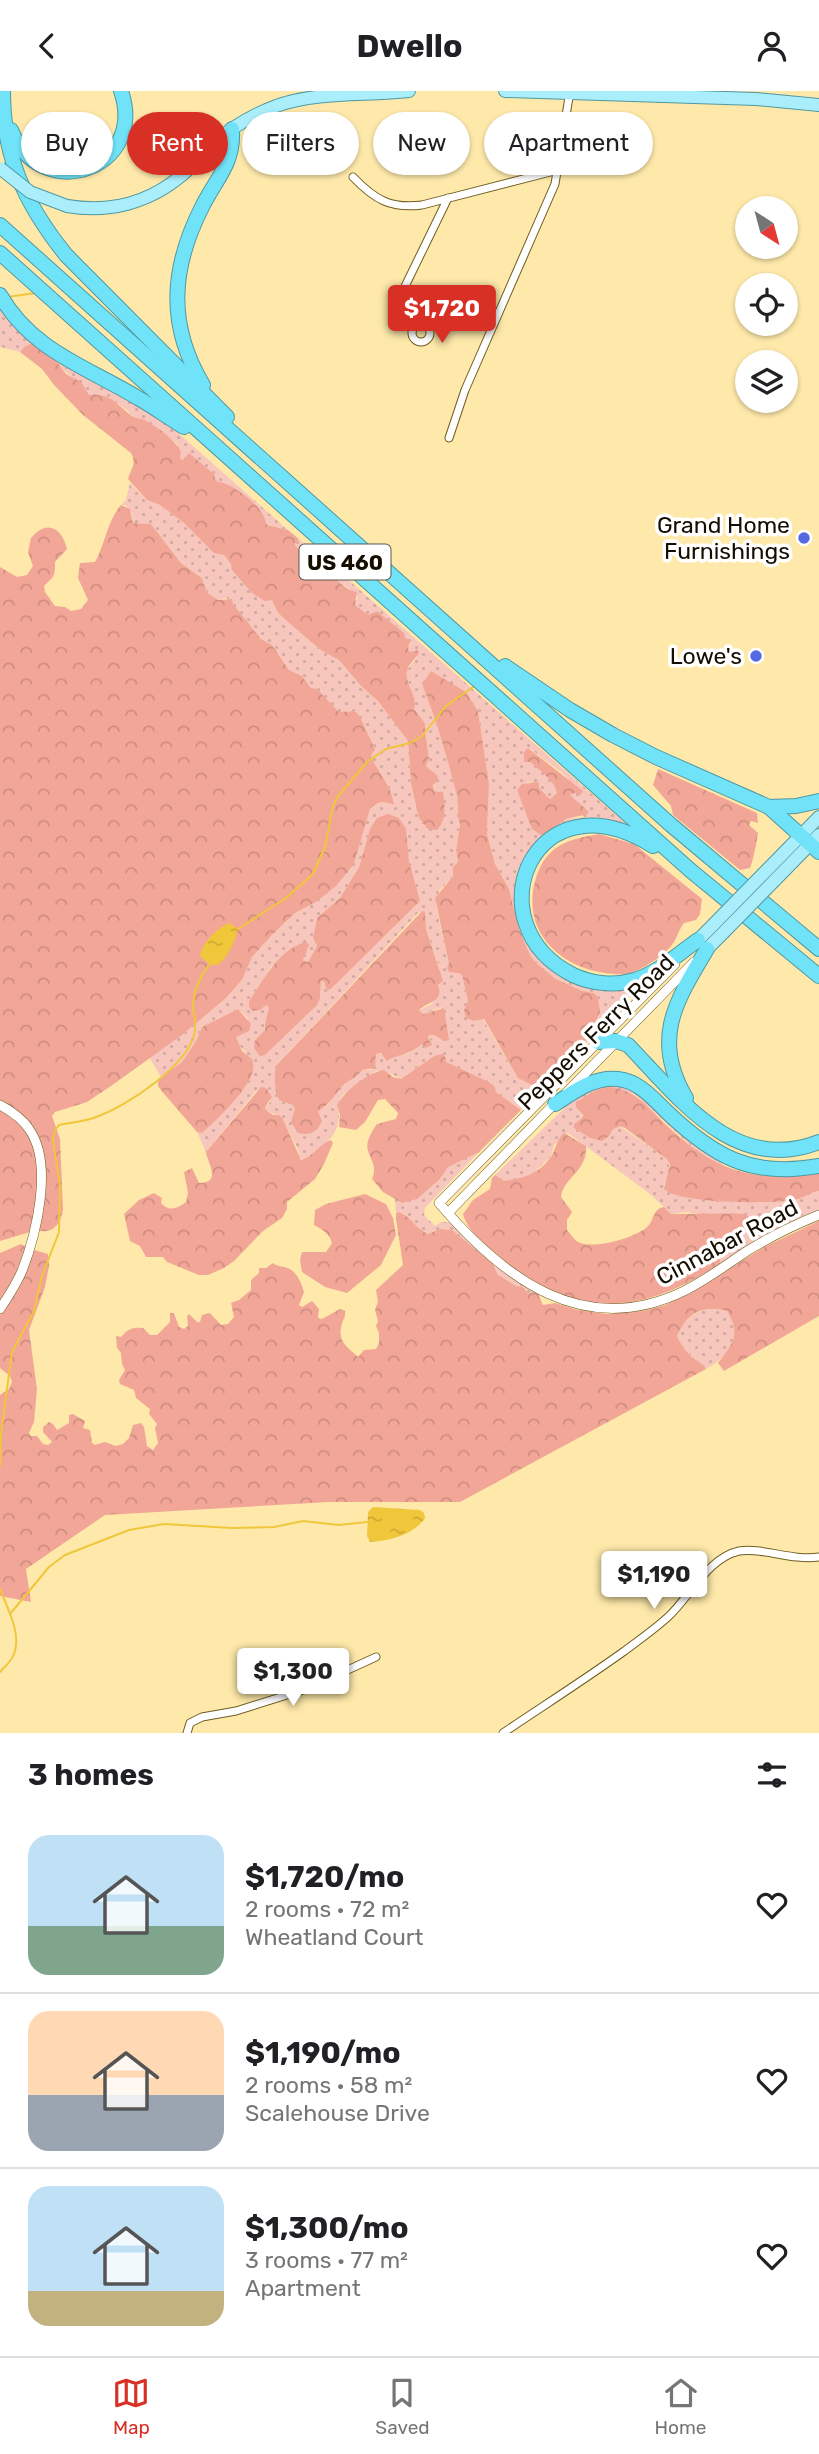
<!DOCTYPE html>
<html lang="en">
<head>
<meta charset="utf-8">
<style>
  body { margin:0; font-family:Rubik,sans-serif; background:#f6f6f6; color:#202124; height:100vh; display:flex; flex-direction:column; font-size:26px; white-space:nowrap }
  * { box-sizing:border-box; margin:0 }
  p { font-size:23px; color:#757577 }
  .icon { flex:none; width:38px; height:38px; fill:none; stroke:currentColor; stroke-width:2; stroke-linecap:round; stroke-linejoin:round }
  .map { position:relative; height:1642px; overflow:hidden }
  .side { display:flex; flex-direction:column; background:#fff; flex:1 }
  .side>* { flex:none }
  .hud { position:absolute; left:21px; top:21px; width:777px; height:63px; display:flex; gap:14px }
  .needle { width:46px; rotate:144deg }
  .fabs { position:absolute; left:735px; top:105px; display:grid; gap:14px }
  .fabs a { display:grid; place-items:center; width:63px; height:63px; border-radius:50%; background:#fff; box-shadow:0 2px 5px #0004; font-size:35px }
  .price { position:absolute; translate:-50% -60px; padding:0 16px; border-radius:7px; background:#fff; color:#222; font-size:23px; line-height:46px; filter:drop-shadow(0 2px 4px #0008) }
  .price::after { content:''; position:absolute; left:50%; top:42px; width:21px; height:16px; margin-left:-10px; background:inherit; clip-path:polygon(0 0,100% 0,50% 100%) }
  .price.active { background:#d93025; color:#fff }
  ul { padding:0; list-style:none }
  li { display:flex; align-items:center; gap:21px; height:175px; padding:0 28px }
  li+li { border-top:2px solid #e0e0e0 }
  li span { display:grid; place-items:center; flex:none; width:196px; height:140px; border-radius:21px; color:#555 }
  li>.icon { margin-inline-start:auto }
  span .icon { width:84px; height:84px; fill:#fffc; stroke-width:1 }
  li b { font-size:30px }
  h2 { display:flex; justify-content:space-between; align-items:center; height:84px; padding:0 28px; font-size:30px }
  .pill { padding:0 24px; border-radius:32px; background:#fff; box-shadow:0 2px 5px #0004; font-size:24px; line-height:63px }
  .pill.active { background:#d93025; color:#fff }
  header { display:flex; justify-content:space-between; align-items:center; height:91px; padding:0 28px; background:#fff; font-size:32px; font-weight:700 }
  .menu { display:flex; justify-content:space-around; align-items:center; height:98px; border-top:2px solid #e0e0e0; background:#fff; font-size:19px; color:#757577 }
  .menu a { display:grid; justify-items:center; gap:4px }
  .menu .active { color:#d93025 }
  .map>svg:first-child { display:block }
  .grass { fill:url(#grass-dots); fill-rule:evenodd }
  .forest { fill:url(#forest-crowns) }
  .water { fill:url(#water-ripples) }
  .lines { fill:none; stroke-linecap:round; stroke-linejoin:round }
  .stream { stroke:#f0c63a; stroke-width:2 }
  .minor-casing { stroke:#705d20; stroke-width:9 }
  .tertiary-casing { stroke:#705d20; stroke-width:10 }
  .primary-casing { stroke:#5098a1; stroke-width:14 }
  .motorway-casing { stroke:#5098a1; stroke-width:16 }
  .minor { stroke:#fff; stroke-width:7 }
  .tertiary { stroke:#fff; stroke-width:9 }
  .primary { stroke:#aaeefb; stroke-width:12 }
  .motorway { stroke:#71e3f8; stroke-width:14 }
  .primary-bridge-casing { stroke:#5098a1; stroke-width:14; stroke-linecap:butt }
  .primary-bridge { stroke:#aaeefb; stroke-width:12 }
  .poi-dot { fill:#536ae0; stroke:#fff; stroke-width:2.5 }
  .labels { text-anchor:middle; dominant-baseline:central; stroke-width:7; stroke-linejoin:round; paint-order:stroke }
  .shield { fill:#fff; stroke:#5a564c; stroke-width:2 }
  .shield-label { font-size:21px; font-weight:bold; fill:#140d00 }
  .poi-label { font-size:23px; fill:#140d00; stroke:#fff; text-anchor:end }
  .street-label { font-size:23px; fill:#140d00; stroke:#fff }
</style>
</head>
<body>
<header><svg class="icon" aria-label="back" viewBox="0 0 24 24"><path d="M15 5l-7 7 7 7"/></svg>Dwello<svg class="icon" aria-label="person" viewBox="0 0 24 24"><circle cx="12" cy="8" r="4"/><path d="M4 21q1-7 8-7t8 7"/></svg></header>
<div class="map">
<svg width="819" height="1642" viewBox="0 0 819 1642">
  <defs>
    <pattern id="grass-dots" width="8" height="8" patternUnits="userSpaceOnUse" patternTransform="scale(1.75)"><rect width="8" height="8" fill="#f7c7bd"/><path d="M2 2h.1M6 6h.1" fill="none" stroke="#d3aaa1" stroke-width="1.8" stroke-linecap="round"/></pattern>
    <pattern id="forest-crowns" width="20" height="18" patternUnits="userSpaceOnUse" patternTransform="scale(1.75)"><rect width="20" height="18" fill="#f2a697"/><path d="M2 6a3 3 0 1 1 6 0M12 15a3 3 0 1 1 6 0" fill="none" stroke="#cf8e80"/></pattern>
    <pattern id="water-ripples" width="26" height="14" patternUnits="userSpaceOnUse" patternTransform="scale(1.75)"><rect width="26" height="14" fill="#f0c63a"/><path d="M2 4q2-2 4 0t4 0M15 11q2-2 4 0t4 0" fill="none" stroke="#cda931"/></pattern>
  </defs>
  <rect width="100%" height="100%" fill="#fee9aa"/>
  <g class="grass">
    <path d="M0,214L33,252L25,255L20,261L0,256Z"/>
    <path d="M58,272L136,313L177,341L288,439L267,434L215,389L214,383L189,363L183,369L179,367L181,360L176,352L160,339L131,324L127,319L109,307L89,304C79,287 70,288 58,272Z"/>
    <path d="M130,392L147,409L160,414L184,432L214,461L224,464L231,473L272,509L278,522L322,560L339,569L361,595L378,610L408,650L411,692L417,719L419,727L424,731L440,700H434V681L426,675L429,667L426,644L414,618L411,598L406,585L407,579L417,566L407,559L410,554L404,547V542L377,520L368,524L354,514L358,506L334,486L324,485L316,470L312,469L296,456L295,453L299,448L344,485L634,740L612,733L549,747L518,810L557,880L643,891L578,962L590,943L598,906L594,902L582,900L556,888L535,871L529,862L519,838L509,798L495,773L487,743L489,693L478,620L466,601L431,580L422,593C437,630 447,667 457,705C459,715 456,724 460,732L456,759L458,771L453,776V785L439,800L436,815L449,873L462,884L468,910L465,919L474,930L483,928L518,987L541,999L521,1019L496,1001L487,990L472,985L434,965L401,988L389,982L376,980L343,1004L337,1014C345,1040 325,1056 304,1069L299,1066V1061L283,1028L266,1019L265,1016L271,1010L257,999L206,1061L197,1041L202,1042L208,1036L246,992V962L238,953L236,946L243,941L248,927L238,918L202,936L196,950L182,971L161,986L149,966L182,944L225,908L242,889L252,866L273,843L295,822L316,811L354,772L370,718C378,710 383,710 393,714C391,691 379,684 371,665L375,658L359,624L355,620L339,621L311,597L302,585L289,579L272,554L261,548L227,507L218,509L207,502L202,487L181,472L151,433L133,432L132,423L126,414H121L126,409ZM529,657L561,681L578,698L570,704L584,726L566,728L545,743L531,733L517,699L528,691L539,692L538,697L550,708L557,702C554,689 541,679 530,671H527ZM370,738L406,749L412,788L420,810L331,898L321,890L320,907L316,914L265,964L255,949L266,938L269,916L268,913L249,910L271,876L304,865L303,869L308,871L317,855L313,847L317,827L340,807L359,776ZM419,821H425L426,838L439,876L440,891L432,913L419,919L423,923L442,916L439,948L434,944H429L428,945L431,950L426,957L422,953C404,970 395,962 376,963L371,979H362L338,999L327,1015L318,1020L322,1030L320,1035L295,1024V1018L293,1014L279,1009C271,987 276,981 288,962Z"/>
    <path d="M602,993L631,996L723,1071L721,1074L701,1064L633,1002L581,1021L582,1027L574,1033V1036L590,1047L602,1050L612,1039L620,1035L667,1068C671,1076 670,1087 664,1094L797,1109L806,1103L819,1100V1119L776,1138L720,1173C720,1153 734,1146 750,1139L717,1122L705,1124L686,1121L671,1123L650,1103L568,1042L554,1054L551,1065L535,1081L527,1087L504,1090L495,1084L580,1002Z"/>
    <path d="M479,1061L425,1117L424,1124L435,1135L441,1131H449L506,1182L533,1201L528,1203L523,1197L516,1195L498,1184L491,1172L452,1139L440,1138L428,1143L423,1141L403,1122L396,1123L395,1107L402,1112L440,1088L447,1076Z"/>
    <path d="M714,1216L728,1220C742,1246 731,1265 706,1278L704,1274C691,1267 684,1258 677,1245C685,1227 695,1221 714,1216Z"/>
  </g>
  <g class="forest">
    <path d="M33,252L58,272L66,283L81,291L89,304C111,302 116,313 132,325C136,327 138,327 142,328C157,335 173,347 181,360L180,367L183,369L189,362L214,383L215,388L218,391C230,391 258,412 263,424C265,427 265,431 267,434L288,439L299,448L295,453L296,456L312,469L316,470L324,485L334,486L347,498L357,501L355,514L368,524L377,520L404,542L405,547L410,549L408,559L410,561L418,559L419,562C416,567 410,572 408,577C402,591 419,604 414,618L424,631L429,667L426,675L437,684L438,689L433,694L434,700L443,701C445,715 447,728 437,739L428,738L419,727L417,719L411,692L408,650L378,610L361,595L339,569L322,560L295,537L278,522L272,509L265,510L252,502L232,479L231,473L224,464L214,462L184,432L160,414L147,409L128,388C131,377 137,373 131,362L83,324L54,294L42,278L20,261L25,255Z"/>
    <path d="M121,414L130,418L133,432L151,433L181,472L202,487L207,502L218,509L232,508L233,513L261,548L272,554L289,579L302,585L311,597L317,598L339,621L355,620L359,624L375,658L371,665C379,684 391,692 394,714C383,710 378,710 370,718L354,773L336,795L316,811L295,822L273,843L252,866L242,889L225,908L182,944L111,995L87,1011L55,1021L52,1025L60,1048L63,1119C61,1132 53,1144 38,1139C46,1111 51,1062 33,1037C24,1025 12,1017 0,1009V476L17,486L27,484L33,475L28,461L31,447C47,428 62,437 67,458L55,471C55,487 54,485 44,495L45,501L55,515L65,516L71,520L81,518L88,509L78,487L80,472L95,471C105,454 107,430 121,414Z"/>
    <path d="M431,580L466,601L478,620L489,693L487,743L495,773L509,798L519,838L529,862L535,871L556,888L582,900L594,902L598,906L600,921L590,943L578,962L541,999L518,987L484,928L474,930L466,927L464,919L468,910L462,884L459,882L449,881L447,877L449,873L435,807L453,785V776L458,771L456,759L460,733C456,724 459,715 457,705C447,667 437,630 422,593Z"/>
    <path d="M528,657L583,700L581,704L575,702L570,704L588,720V723L566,728L545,743L541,744L532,738L517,699L522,693L537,691L539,692V697L550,708L557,702C554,689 540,679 530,671H524V661Z"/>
    <path d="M658,678L757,722L758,732L751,730L749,734L758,742C757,750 753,770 750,777L740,779L673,724L671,715L653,694Z"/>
    <path d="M388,723L399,727L406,738L409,770L420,810L331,898L327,899L324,891L321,890L320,907L317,914L265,964L260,965L254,957L255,949L265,939V933L269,916L266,914L260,919L253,920L249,916V910C264,888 279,858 306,851L309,854L303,869L308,871L317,855L313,847L317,827L340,807L359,776L370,738L377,727Z"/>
    <path d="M599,743L634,753L702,808L700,823L696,829L684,832C679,838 678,845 674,851C666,863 649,874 636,880C626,885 616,883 605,882C563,876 527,846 533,800C535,787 540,772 550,762C563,749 582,746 599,743Z"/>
    <path d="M422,820L425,821L426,838L443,890L438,894C444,911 429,910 419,919L423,923L444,917L449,949L444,950L434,944H430L428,946L432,954L426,957L422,953C409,965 399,962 387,970L381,962L376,963L375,977L362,979C356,988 345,990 339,999C332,1008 328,1015 318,1020L322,1030C318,1041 309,1045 298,1042L291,1031L295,1018L293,1014L279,1009C274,998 274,988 276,975Z"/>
    <path d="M238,918L251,933L249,940L236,946L242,960L252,968C253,971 254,975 253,979C250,997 216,1030 202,1042L197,1041L165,1004L158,995V991L161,986L182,971L196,950L202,936Z"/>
    <path d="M442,963L446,967V971L487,990L494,995L496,1001L521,1019L479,1061L448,1076L440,1088L417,1108L402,1112L383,1101L372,1088C377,1075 372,1072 368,1060C365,1051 372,1040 377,1033L396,1028L398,1022L385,1008L378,1009L365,1031L356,1039L339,1036L340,1024L337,1014C346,999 367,982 384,979L393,986L401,988L434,965Z"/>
    <path d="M261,996L266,997L272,1006L265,1016L266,1019L273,1024H279L283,1028L301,1069C313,1066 319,1053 331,1049L333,1052L324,1073L315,1088L287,1111V1118L282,1127L263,1140L234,1170L224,1177L208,1184H199L167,1171L163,1166H146L140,1155L130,1150L124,1123L139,1109L154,1102L162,1107L161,1112C169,1121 177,1118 186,1111L188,1102L184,1081L192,1077L199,1092C222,1092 208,1073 206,1061Z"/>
    <path d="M611,996C636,1000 646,1014 663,1031C713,1079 750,1093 819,1081V1100C809,1101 803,1108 794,1109C770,1113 680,1113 664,1098L670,1074L667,1068L625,1037L620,1035L612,1039L609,1045L602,1050L590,1047L574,1037V1033L582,1027L583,1024L576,1016V1011L598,998Z"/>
    <path d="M0,1016C7,1022 16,1027 22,1033C48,1062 37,1107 30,1141L0,1150Z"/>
    <path d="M564,1042L586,1055C588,1080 563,1087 561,1106L572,1121L567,1129V1139C570,1142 574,1149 578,1151C593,1159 635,1147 647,1136C655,1129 652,1118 664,1116L671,1123C696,1123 721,1122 746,1123L753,1131L752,1135L726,1152L725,1160L720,1166V1173C643,1223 574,1232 501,1167C488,1155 468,1142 463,1123L473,1109L490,1098L492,1087L495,1084L504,1090C524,1087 537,1084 550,1067C556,1059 556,1049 564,1042Z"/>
    <path d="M365,1103L386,1113L393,1127L396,1144L381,1174L347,1202L325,1196L302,1181L300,1169L302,1161H326L332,1152C329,1142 323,1139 314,1134L315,1119L326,1113Z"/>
    <path d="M399,1121C411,1125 416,1138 428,1143L440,1138L452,1139L492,1172L498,1184L516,1195L523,1196L528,1203L533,1201L538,1203L543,1214L555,1212L578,1219L608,1223L643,1220L665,1214L689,1203L764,1156L819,1130V1225L724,1280L718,1272C733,1253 741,1243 727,1220C703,1213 687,1222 677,1245C684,1259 691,1267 704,1274L706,1278L460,1411H329L105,1424L26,1478L31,1511L0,1505V1304L9,1298L12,1291L10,1285L0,1277V1224L31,1158L48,1163L49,1175L45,1196L29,1239L37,1298L34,1331L29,1342L31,1345H37L43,1353L48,1354L52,1351L43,1341V1336L49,1331L53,1333L57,1339L69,1332V1324L73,1323L85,1330L83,1337L90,1339L92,1352L95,1354L105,1351L116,1355L123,1353L129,1347L133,1334L141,1332L144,1336L147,1355L153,1359L158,1352L155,1337L157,1333L149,1323L150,1318L136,1307L134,1299L120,1293L119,1289L125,1279L122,1273L121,1262L117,1257L116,1245L121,1246C128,1238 132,1236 143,1237L150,1244H157L170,1231V1222H174L179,1236L184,1238L188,1235L187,1225L189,1223L197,1231H200L202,1224L210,1222L221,1234L228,1233L234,1226L231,1212L239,1209L251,1199V1189L259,1182V1177H266L273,1172C276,1175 280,1175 284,1176C296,1178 301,1191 304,1201L299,1214L302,1216L312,1210L319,1218L318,1227L322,1228L340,1218L345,1220C346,1227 342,1229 341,1237C338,1252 349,1257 358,1266L364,1259L376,1258L379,1252V1242L376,1235L378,1230L375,1219L378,1211L376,1199L403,1174L396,1128V1123Z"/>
    <path d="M21,1153L26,1156L17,1183L0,1213V1162Z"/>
  </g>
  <g class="water">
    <path d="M229,832L238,838C236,848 225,875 214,874C209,874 204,868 200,865C202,852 217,837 229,832Z"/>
    <path d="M373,1416L420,1419L424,1422L425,1427C414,1444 388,1450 370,1451L367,1445L368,1421Z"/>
  </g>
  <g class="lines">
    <g class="stream">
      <path d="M7,206L36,202"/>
      <path d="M238,838L286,807L313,783L325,756L333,715L338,705L368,670L386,658L410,652L422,645L446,615L476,594"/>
      <path d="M0,1375L1,1343L12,1261L34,1220L42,1185L59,1141L60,1095L53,1049L55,1039L59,1034C71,1031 84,1031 96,1026C126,1016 191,973 195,939C196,932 194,925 193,918C193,900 199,886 210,873"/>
      <path d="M0,1498C7,1516 22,1544 14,1563C11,1571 5,1575 0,1581"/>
      <path d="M10,1523L49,1476L65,1464L129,1439L164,1433L232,1437L274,1436L303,1430L339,1434L367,1431"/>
    </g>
    <g class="minor-casing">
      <g id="minor">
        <path d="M353,86C375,109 391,118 422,114L558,79"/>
        <circle cx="421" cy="242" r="9"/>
        <path d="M413,238L399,231L393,220L448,107"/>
        <path d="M449,347L465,299L555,93L570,0"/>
        <path d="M187,1642L190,1632L202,1626L236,1620L306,1598L376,1566"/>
        <path d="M503,1642C543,1615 584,1589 623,1561C639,1549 655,1538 669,1525C691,1504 708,1467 739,1460C762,1456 791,1470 819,1466"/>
      </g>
    </g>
    <g class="tertiary-casing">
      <g id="tertiary">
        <path d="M675,873L439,1112C503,1187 583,1249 684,1200C706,1189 726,1174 747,1160C770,1146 794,1134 819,1124"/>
        <path d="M567,1001L694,871"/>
        <path d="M0,1014C11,1020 22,1027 29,1038C54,1073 36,1144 22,1180C16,1194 8,1206 0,1218"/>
        <path d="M448,1122L557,1010"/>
      </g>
    </g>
    <g class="primary-casing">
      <g id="primary">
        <path d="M505,0L756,8L819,14"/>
        <path d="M67,115C109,122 149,112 182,84C193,75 201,63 212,53C231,37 252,24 276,15C319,0 364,5 409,0"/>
        <path d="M764,782L819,726"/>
        <path d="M774,790L819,744"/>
        <path d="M698,849L713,834"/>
        <path d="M707,858L723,842"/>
      </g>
    </g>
    <g class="motorway-casing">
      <g id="motorway">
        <path d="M3,0C3,66 25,113 66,164L227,326"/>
        <path d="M11,39C40,114 148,79 121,0"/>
        <path d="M0,134L671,734L819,858"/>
        <path d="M0,162L690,779L819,885"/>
        <path d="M0,204C32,260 87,276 138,307C154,316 169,327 184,336"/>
        <path d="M203,294C167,234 171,177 202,116C217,86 234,73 232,38"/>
        <path d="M505,575L570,619L613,644L656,666L769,716L819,761"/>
        <path d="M769,716L796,715L819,710"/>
        <path d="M653,755C533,680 471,833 573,884C592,893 615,895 635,889C659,881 678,863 698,849"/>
        <path d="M598,951L616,950L628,954C680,1008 735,1084 819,1051"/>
        <path d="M686,1007C651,948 676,910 707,858"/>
        <path d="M555,1013C574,1001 594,985 618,988C638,990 652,1006 666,1020C714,1066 751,1087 819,1075"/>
      </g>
    </g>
    <use href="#minor" class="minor"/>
    <use href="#tertiary" class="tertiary"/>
    <use href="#primary" class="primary"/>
    <use href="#motorway" class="motorway"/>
    <g class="primary-bridge-casing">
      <g id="primary-bridge">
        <path d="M0,77L30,101L67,115"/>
        <path d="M713,834L764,782"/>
        <path d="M723,842L774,790"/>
      </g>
    </g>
    <use href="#primary-bridge" class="primary-bridge"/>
  </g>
  <g class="poi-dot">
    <circle cx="804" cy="447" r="7"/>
    <circle cx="756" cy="565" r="7"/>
  </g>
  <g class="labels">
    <rect class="shield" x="299.5" y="453.5" width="91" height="35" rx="5"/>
    <g class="shield-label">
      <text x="345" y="471">US 460</text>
    </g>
    <g class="poi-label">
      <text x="790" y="434">Grand Home<tspan x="790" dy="26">Furnishings</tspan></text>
      <text x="742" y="565">Lowe's</text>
    </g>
    <g class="street-label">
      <text transform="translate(596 941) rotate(-45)">Peppers Ferry Road</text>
      <text transform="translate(727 1151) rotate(-28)">Cinnabar Road</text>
    </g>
  </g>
</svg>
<div class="fabs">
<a><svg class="needle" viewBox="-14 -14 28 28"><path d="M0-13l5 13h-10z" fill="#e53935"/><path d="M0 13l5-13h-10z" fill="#757577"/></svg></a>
<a><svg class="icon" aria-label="locate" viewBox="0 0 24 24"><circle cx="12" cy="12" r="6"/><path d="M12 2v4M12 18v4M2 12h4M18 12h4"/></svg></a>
<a><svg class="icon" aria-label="layers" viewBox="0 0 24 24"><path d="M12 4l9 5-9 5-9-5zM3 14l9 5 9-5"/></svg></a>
</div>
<b class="price active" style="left:442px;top:254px">$1,720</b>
<b class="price" style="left:654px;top:1520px">$1,190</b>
<b class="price" style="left:293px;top:1617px">$1,300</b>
<div class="hud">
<a class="pill">Buy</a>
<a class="pill active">Rent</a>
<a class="pill">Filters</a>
<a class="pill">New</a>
<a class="pill">Apartment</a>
</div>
</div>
<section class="side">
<h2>3 homes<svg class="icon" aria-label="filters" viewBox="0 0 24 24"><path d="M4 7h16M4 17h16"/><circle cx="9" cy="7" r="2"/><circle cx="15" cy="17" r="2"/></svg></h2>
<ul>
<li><span style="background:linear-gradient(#bfe0f5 65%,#7fa58c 0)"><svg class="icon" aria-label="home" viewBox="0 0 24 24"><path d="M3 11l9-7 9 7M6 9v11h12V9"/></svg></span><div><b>$1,720/mo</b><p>2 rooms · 72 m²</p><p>Wheatland Court</p></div><svg class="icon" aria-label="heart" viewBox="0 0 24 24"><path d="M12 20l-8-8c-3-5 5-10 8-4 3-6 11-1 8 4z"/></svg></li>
<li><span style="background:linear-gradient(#ffd9b3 60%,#9aa5b1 0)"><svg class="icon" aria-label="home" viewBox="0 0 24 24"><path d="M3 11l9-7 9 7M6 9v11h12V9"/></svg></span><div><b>$1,190/mo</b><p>2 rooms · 58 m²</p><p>Scalehouse Drive</p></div><svg class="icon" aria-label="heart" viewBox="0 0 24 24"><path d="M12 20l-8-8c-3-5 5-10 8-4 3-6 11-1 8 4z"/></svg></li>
<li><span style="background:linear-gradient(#bfe0f5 75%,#c2b280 0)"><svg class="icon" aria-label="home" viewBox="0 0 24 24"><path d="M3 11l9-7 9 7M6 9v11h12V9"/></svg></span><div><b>$1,300/mo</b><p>3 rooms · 77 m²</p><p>Apartment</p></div><svg class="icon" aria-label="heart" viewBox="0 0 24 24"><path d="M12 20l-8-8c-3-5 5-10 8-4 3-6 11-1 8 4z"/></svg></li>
</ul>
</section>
<nav class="menu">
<a class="active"><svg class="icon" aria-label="map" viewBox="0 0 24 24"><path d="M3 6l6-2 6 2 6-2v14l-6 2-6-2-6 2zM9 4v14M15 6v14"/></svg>Map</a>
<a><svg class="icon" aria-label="saved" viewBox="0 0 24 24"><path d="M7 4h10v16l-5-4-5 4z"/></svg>Saved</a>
<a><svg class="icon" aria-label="home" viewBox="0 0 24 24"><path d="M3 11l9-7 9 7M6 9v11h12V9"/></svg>Home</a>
</nav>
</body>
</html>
